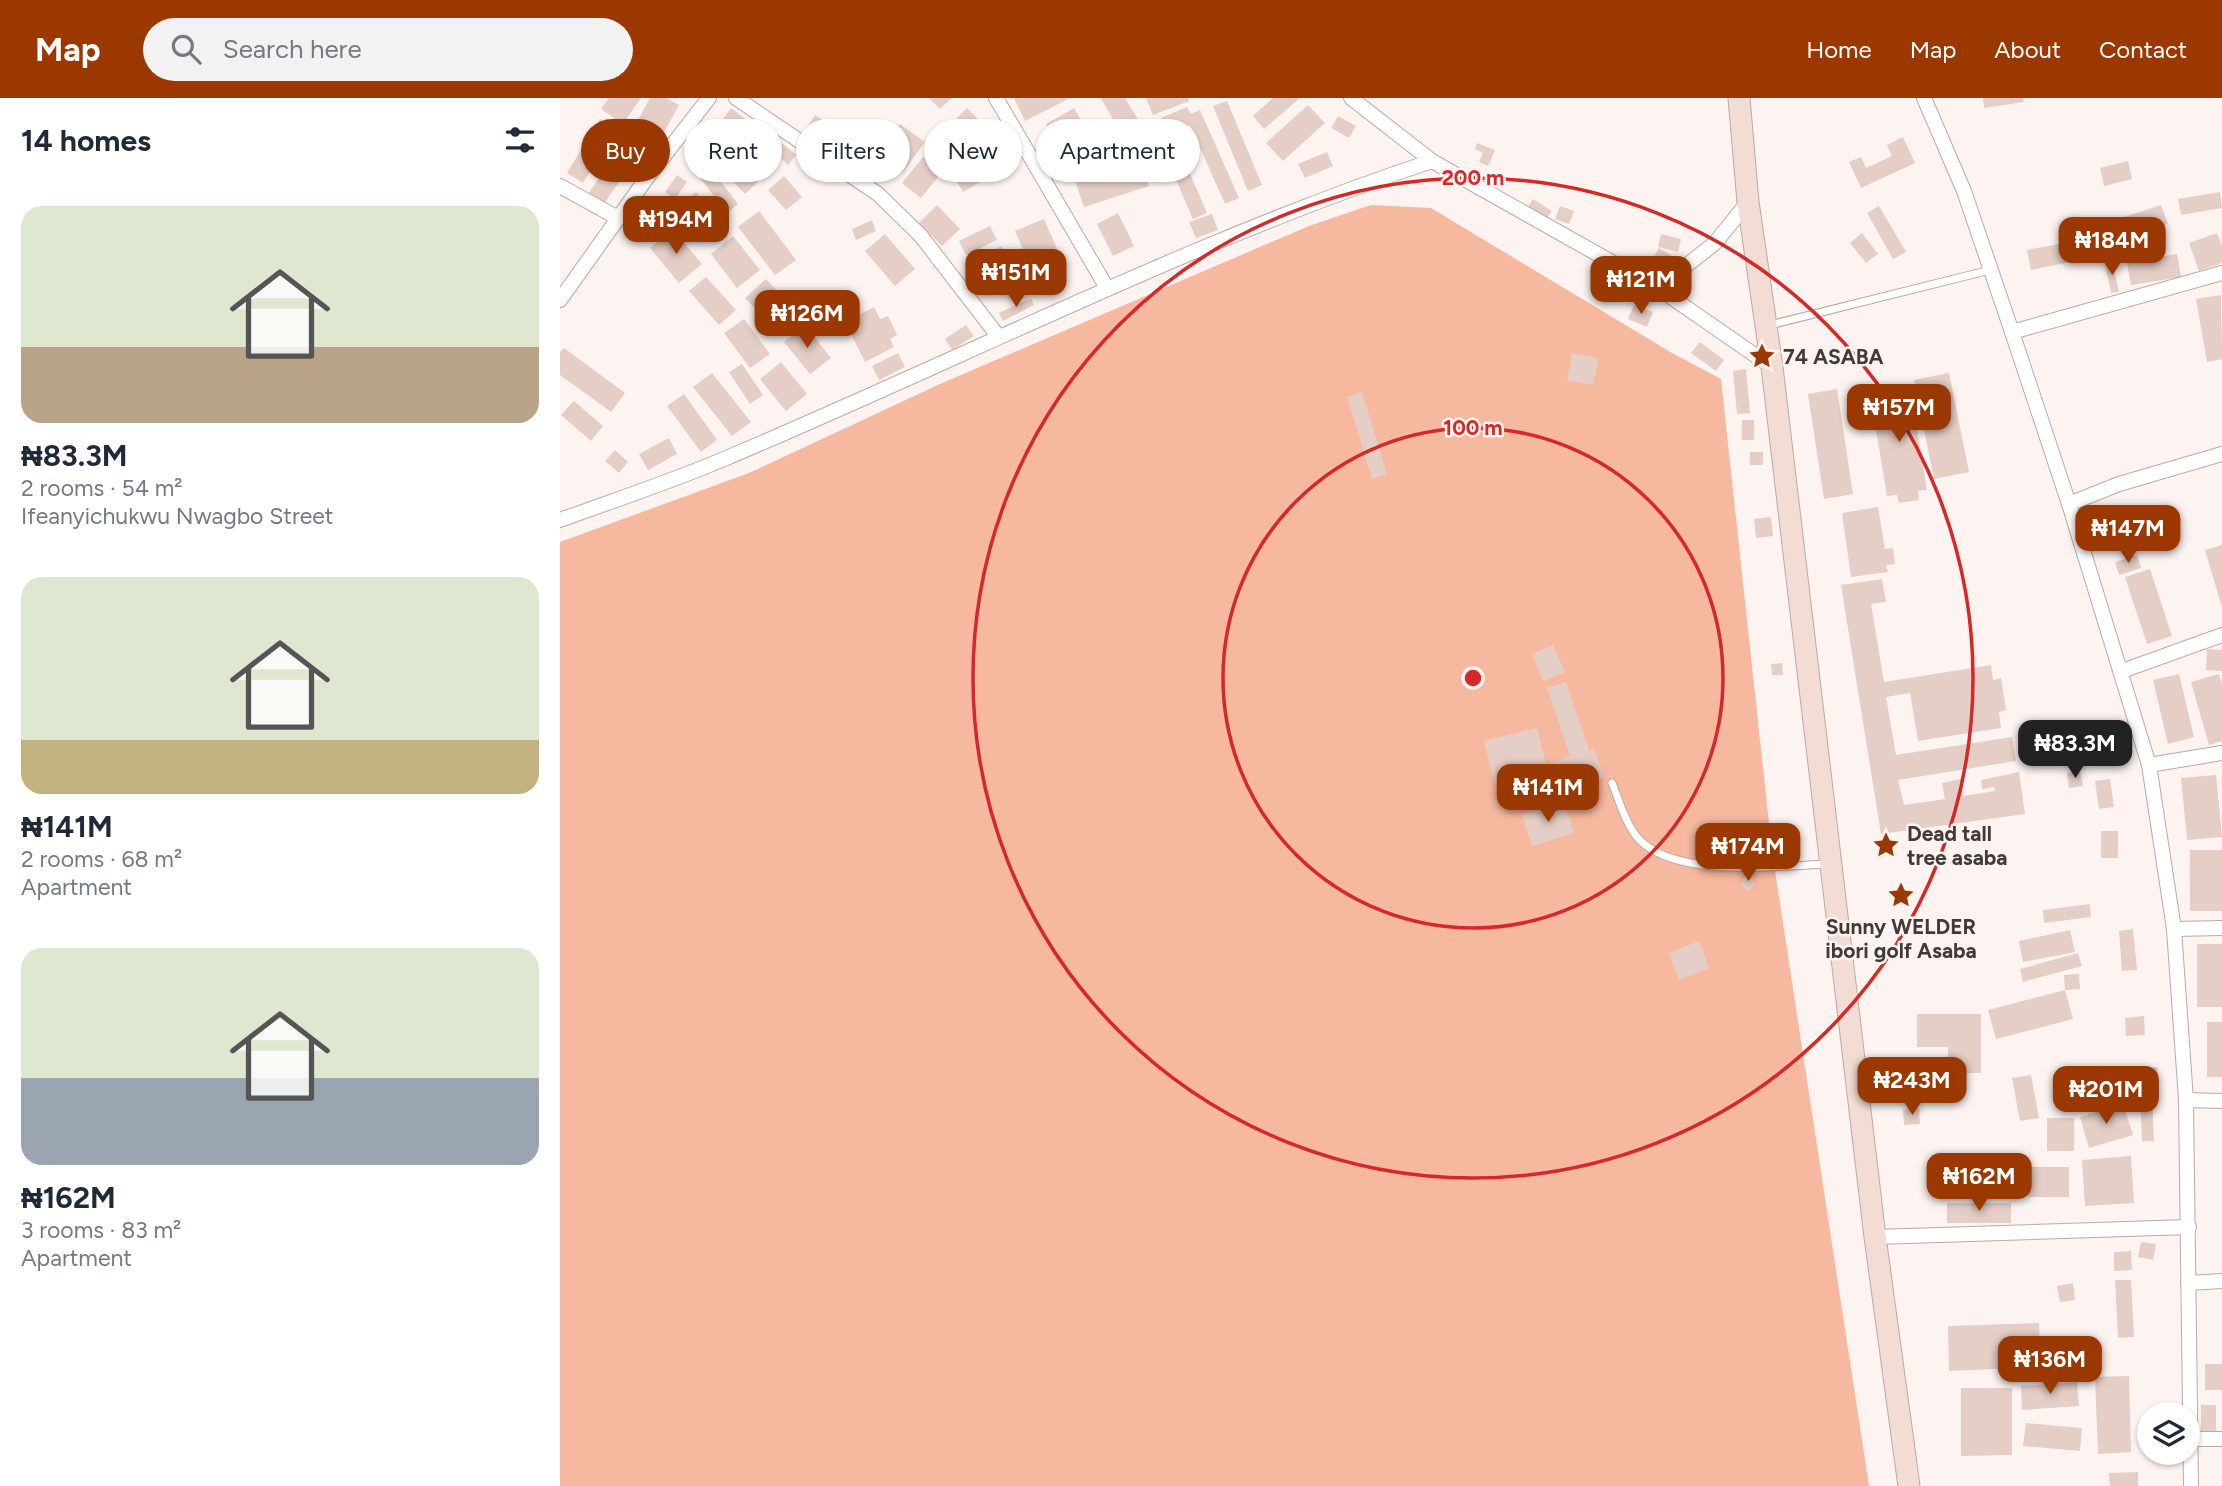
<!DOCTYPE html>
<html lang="en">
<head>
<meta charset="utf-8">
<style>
  body { margin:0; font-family:Figtree,sans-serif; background:#f2f2f3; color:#1f2937; height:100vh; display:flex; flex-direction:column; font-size:26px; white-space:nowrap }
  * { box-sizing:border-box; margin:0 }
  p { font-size:23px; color:#747a83 }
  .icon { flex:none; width:38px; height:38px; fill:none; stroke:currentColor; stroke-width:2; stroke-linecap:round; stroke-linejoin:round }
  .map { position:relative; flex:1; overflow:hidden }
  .side { display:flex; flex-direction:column; background:#fff; width:560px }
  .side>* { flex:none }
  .hud { position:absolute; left:21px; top:21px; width:665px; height:63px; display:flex; gap:14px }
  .buttons { position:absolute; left:1577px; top:1304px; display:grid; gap:14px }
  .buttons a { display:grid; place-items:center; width:63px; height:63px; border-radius:50%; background:#fff; box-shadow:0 2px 5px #0004; font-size:35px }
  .price { position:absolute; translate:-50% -60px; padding:0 16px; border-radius:14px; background:#9b3800; color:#fff; font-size:23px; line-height:46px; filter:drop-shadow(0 2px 4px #0008) }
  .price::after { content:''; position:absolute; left:50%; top:42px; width:21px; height:16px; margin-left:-10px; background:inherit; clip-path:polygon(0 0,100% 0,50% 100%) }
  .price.selected { background:#222; color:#fff }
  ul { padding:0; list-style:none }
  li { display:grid; align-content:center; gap:14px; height:371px; padding:0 21px }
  li span { display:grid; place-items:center; height:217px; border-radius:21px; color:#555 }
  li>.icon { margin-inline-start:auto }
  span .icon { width:126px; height:126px; fill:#fffc; stroke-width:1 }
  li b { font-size:30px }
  h2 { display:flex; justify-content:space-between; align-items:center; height:84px; padding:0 21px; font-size:30px }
  .tag { padding:0 24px; border-radius:32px; background:#fff; box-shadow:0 2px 5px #0004; font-size:24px; line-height:63px }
  .tag.selected { background:#9b3800; color:#fff }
  header { display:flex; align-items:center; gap:42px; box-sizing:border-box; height:98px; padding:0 35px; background:#9b3800; color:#fff }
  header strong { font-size:33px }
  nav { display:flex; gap:38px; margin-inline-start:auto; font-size:24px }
  .search { width:490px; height:63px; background:#f2f2f3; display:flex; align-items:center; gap:18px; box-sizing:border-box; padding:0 24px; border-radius:38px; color:#747a83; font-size:26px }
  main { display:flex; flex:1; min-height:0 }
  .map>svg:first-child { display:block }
  .green { fill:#f7b8a0 }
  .building { fill:#e4cec6 }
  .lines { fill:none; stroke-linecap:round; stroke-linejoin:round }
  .lane-casing { stroke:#bea9a1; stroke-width:9 }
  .street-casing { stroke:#bea9a1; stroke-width:16 }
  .secondary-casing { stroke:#bea9a1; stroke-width:23 }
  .lane { stroke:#fff; stroke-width:7 }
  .street { stroke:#fff; stroke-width:14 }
  .secondary { stroke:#f2dcd3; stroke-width:21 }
  .ring { fill:none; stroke:#d62828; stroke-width:3.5 }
  .labels { text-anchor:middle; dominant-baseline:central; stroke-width:5; stroke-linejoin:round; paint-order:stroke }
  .poi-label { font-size:21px; font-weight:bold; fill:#423a36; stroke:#fdf4f1; text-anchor:start }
  .centre { fill:#d62828; stroke:#fdf4f1; stroke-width:3.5 }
  .ring-label { font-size:21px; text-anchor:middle; font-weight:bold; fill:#d62828; stroke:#fdf4f1; stroke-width:5; stroke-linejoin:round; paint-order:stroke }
</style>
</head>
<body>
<header>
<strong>Map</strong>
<div class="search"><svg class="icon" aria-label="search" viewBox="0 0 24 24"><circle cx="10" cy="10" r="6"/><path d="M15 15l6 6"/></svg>Search here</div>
<nav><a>Home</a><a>Map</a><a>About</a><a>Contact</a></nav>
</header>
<main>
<section class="side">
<h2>14 homes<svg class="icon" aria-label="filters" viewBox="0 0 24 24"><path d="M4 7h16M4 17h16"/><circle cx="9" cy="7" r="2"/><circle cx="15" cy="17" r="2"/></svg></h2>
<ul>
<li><span style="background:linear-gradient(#dfe7d0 65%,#b9a48a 0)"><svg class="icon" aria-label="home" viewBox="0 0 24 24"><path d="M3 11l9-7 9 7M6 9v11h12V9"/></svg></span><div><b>₦83.3M</b><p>2 rooms · 54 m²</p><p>Ifeanyichukwu Nwagbo Street</p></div></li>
<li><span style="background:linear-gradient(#dfe7d0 75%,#c2b280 0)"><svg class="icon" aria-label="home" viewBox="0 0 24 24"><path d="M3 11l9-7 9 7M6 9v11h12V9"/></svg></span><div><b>₦141M</b><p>2 rooms · 68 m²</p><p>Apartment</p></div></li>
<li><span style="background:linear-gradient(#dfe7d0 60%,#9aa5b1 0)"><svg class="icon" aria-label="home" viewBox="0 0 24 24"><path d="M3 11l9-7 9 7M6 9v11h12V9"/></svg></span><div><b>₦162M</b><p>3 rooms · 83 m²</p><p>Apartment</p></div></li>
</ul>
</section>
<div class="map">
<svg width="1662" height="1388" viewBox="0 0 1662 1388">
  <rect width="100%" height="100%" fill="#fdf4f1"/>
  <path class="green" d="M811,107L871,110L1112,255L1161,281L1212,753L1309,1388H0V444L189,375L380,286L749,128Z"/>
  <g class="building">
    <path d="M49,0H81L63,26L41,11Z"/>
    <path d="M90,0H106L119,7L97,47L72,33Z"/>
    <path d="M369,0H392L380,11Z"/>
    <path d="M454,0H510L465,23Z"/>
    <path d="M541,0H565L582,28L563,39Z"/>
    <path d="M586,0H628L629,3L593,17Z"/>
    <path d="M713,0H740L704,31L693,18Z"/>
    <path d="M1423,0H1463L1464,4L1424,10Z"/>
    <path d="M667,3L702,87L688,93L653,8Z"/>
    <path d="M748,7L765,25L723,63L706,45Z"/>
    <path d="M627,9L631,16L640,12L679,100L665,106L630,27L621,31L612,34L647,115L633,121L594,31L604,27L601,20Z"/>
    <path d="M171,10L193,27L185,37L163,21Z"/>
    <path d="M407,10L422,25L383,64L368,49Z"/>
    <path d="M514,10L533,43L510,56L500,37L494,41L486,26Z"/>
    <path d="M255,17L266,24L256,39L245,33Z"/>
    <path d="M778,18L796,28L789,40L771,30Z"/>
    <path d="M40,21L56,31L23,85L7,75Z"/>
    <path d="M340,26L365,44L343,74L318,55Z"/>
    <path d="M163,30L207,75L185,96L142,51Z"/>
    <path d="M1343,39L1355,65L1301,90L1289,64L1301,59L1306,70L1332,58L1327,47Z"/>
    <path d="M444,45L457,66L446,73L433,52Z"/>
    <path d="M917,45L935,52L928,68L919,64L923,55L915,51Z"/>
    <path d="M223,46L236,57L228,67L215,55Z"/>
    <path d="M493,46L502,62L489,70L480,54Z"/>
    <path d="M576,46L589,88L524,109L510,68Z"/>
    <path d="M60,50L75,61L43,107L28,96Z"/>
    <path d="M421,54L434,76L403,94L390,72Z"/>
    <path d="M767,54L773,68L745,80L738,66Z"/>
    <path d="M363,59L382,74L361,100L342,85Z"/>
    <path d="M145,63L178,106L167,115L134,72Z"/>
    <path d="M1568,63L1572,81L1544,88L1540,70Z"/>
    <path d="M117,77L127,84L115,101L105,94Z"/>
    <path d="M224,78L242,99L226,112L208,92Z"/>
    <path d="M136,94L164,129L145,144L117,110Z"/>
    <path d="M1660,94L1662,110L1621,117L1618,101Z"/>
    <path d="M973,101L992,113L986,121L968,109Z"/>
    <path d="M377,107L400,131L382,148L359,125Z"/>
    <path d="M1601,107L1608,126L1568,140L1561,120Z"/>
    <path d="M1000,108L1014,113L1009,126L995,121Z"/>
    <path d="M1319,108L1346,154L1333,161L1307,115Z"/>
    <path d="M199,113L236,162L215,177L178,129Z"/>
    <path d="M558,115L574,148L553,158L537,126Z"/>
    <path d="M652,116L658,132L636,140L629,124Z"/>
    <path d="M98,117L106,127L95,135L87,126Z"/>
    <path d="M484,121L506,171L477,183L455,133Z"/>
    <path d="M312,122L316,133L296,142L292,131Z"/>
    <path d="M430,128L437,142L406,157L399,143Z"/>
    <path d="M112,131L142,166L119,185L90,150Z"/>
    <path d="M1302,135L1318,156L1306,165L1290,145Z"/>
    <path d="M1657,135L1662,148V165L1639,173L1629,145Z"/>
    <path d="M325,136L355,171L335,188L305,153Z"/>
    <path d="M1101,136L1121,141L1118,154L1098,149Z"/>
    <path d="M173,138L200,172L177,190L151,156Z"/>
    <path d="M1506,145L1510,164L1471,172L1467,152Z"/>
    <path d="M441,148L461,180L430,198L411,165Z"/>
    <path d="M1099,150L1111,157L1103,170L1091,164Z"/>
    <path d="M1617,156L1621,179L1571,187L1567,165Z"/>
    <path d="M1552,163L1559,194L1551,195L1545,164Z"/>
    <path d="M146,179L176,212L159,227L129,193Z"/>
    <path d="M206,181L237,214L216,233L185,200Z"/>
    <path d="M1661,197L1662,261L1647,264L1636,201Z"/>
    <path d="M471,200L474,207L443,223L439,215Z"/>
    <path d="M1074,207L1093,214L1087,229L1068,221Z"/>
    <path d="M314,209L320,221L328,218L337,237L330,241L334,249L305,264L285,224Z"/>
    <path d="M184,221L210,256L190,270L164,235Z"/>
    <path d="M245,227L271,260L250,276L224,244Z"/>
    <path d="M406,227L414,238L392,252L385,241Z"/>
    <path d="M1140,244L1164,262L1156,273L1131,255Z"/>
    <path d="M4,250L65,295L51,314L0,277V254Z"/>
    <path d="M338,255L345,269L319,282L312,268Z"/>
    <path d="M1012,255L1039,260L1033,287L1007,282Z"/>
    <path d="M221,264L247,296L226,313L200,281Z"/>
    <path d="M182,266L203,297L190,306L169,274Z"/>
    <path d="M1186,271L1190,315L1177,316L1173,273Z"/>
    <path d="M152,275L191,324L172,338L133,289Z"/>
    <path d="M1389,275L1409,374L1374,381L1354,282Z"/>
    <path d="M1350,289L1367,392L1358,393L1359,402L1339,405L1337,397L1327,398L1310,296Z"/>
    <path d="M1277,291L1293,396L1264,401L1248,296Z"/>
    <path d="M802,294L827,376L812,381L787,299Z"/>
    <path d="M124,296L157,342L141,354L107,308Z"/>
    <path d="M14,303L43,328L31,343L1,317Z"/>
    <rect x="1182" y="322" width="12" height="20"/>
    <path d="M109,340L117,356L88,372L79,356Z"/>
    <path d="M55,352L68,364L59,375L45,363Z"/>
    <rect x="1190" y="354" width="13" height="13"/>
    <path d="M1318,409L1325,451L1333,450L1335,466L1326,467L1328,474L1291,479L1282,415Z"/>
    <path d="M1211,419L1213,438L1196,440L1194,421Z"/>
    <path d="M1662,447V506H1661L1645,452Z"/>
    <path d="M1577,457L1581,470L1559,477L1555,464Z"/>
    <path d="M1590,471L1612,538L1587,546L1565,479Z"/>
    <path d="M1322,481L1326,504L1311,506L1324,584L1431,567L1433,582L1441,580L1446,612L1439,614L1441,630L1358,643L1350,595L1326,599L1336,657L1452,639L1456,663L1338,682L1344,707L1385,701L1382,685L1401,681L1403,698L1435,693L1434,689L1422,691L1421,682L1459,674L1465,716L1321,736L1281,487Z"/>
    <path d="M993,547L1005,574L983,583L972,556Z"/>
    <path d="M1647,551L1662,552V573L1646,572Z"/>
    <path d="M1222,565L1223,577H1212L1211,566Z"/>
    <path d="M1619,576L1634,639L1608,646L1593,582Z"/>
    <path d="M1659,576L1662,586V643L1649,647L1631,584Z"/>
    <path d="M1006,584L1029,652L1034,650L1044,679L972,704L964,680L935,688L924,643L977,630L986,666L1010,658L987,590Z"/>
    <path d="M1520,673L1523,688L1509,690L1507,675Z"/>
    <path d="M1656,677L1662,739L1627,742L1621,680Z"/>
    <path d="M1550,681L1554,709L1539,711L1535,683Z"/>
    <path d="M1004,703L1014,735L972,748L962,717Z"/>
    <rect x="1541" y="733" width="17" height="27"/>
    <rect x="1630" y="752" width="32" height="61"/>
    <path d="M1184,779L1192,780L1194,788L1187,793L1181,787Z"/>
    <path d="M1530,806L1531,819L1484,825L1483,812Z"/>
    <path d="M1573,831L1577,872L1562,873L1559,833Z"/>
    <path d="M1510,832L1515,854L1463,864L1459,843Z"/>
    <path d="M1139,843L1149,870L1119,882L1109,855Z"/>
    <rect x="1637" y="846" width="25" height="63"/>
    <path d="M1518,855L1522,868L1463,884L1460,871Z"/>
    <path d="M1519,876L1520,891L1505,892L1504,877Z"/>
    <path d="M1505,892L1513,921L1436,941L1428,912Z"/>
    <path d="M1357,916H1421V975H1388V949H1357Z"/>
    <path d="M1584,918L1585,937L1566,938L1565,920Z"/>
    <rect x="1647" y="924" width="15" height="55"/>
    <path d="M1597,969L1598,978L1581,979V970Z"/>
    <path d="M1471,977L1479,1020L1460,1023L1452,980Z"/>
    <path d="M1580,999H1592L1594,1043H1582Z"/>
    <path d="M1563,1006L1573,1037L1529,1050L1520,1019Z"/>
    <path d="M1359,1010L1360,1026L1344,1027L1343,1012Z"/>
    <rect x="1487" y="1020" width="27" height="33"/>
    <path d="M1571,1058L1574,1105L1525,1108L1522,1062Z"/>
    <rect x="1468" y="1069" width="41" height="30"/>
    <path d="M1462,1075L1464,1099L1442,1101L1439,1077Z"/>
    <rect x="1387" y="1105" width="64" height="20"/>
    <path d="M1581,1144L1596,1146L1593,1162L1578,1159Z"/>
    <path d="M1571,1153L1572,1172L1554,1173V1154Z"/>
    <path d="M1555,1182H1571L1574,1239L1558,1240Z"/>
    <path d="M1513,1185L1515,1202L1500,1204L1497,1188Z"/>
    <path d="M1479,1225L1481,1269L1389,1273L1388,1228Z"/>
    <rect x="1645" y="1266" width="17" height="26"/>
    <path d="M1569,1278L1571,1354L1538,1356L1535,1279Z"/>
    <path d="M1517,1284L1519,1308L1462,1312L1461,1288Z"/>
    <path d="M1401,1290H1452V1357L1401,1358Z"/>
    <rect x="1641" y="1307" width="15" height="28"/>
    <path d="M1466,1325L1522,1330L1520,1353L1463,1348Z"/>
    <path d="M1578,1374V1388H1550L1549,1375Z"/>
  </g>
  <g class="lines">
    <g class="lane-casing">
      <g id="lane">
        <path d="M1210,227L1430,172"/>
        <path d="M1052,685C1059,702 1065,724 1077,739C1112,781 1218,768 1267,766"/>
      </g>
    </g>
    <g class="street-casing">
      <g id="street">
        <path d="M176,0L318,96L361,138L438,238"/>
        <path d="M436,0L547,190"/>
        <path d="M791,0L872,63L1098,190L1212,269"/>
        <path d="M1364,0L1404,93L1452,234L1509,406L1589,667L1614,831L1626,1002L1631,1388"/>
        <path d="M0,88L58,120"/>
        <path d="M1098,190L1155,145L1188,104"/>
        <path d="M0,202L86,81L149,0"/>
        <path d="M1452,234L1662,175"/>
        <path d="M1509,406L1559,386L1662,356"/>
        <path d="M0,422C55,402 110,384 164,361C400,262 628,144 872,63"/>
        <path d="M1562,573L1662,537"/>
        <path d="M1589,667L1662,655"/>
        <path d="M1614,831L1662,830"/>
        <path d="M1626,1002L1662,1003"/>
        <path d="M1315,1139L1629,1129"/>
        <path d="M1628,1185L1662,1183"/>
        <path d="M1631,1341H1662"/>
      </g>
    </g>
    <g class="secondary-casing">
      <path id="secondary" d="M1179,0L1188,104L1212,269L1315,1139L1349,1388"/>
    </g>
    <use href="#lane" class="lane"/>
    <use href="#street" class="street"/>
    <use href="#secondary" class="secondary"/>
  </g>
  <g class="ring">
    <circle cx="913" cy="580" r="250"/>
    <circle cx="913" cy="580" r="500"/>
  </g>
  <defs>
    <g id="sight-bare" transform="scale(2.1)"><path d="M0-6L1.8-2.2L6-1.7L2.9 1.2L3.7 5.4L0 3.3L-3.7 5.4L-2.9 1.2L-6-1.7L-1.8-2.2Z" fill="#9b3800" stroke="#fdf4f1" stroke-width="2.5" paint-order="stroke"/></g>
  </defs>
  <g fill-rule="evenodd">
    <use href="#sight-bare" x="1202" y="258"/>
    <use href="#sight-bare" x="1326" y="747"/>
    <use href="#sight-bare" x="1341" y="797"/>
  </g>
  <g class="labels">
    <g class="poi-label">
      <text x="1223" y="258">74 ASABA</text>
      <text x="1347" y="735">Dead tall<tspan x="1347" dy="24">tree asaba</tspan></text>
      <text x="1341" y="828" text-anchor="middle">Sunny WELDER<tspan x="1341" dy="24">ibori golf Asaba</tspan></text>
    </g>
  </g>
  <circle cx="913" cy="580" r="10" class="centre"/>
  <g class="ring-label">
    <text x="913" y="87">200 m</text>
    <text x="913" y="337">100 m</text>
  </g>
</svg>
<div class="buttons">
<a><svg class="icon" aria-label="layers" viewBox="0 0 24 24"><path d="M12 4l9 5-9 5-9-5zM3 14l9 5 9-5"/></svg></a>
</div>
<b class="price" style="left:116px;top:158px">₦194M</b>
<b class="price" style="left:1552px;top:179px">₦184M</b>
<b class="price" style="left:456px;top:211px">₦151M</b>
<b class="price" style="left:1081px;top:218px">₦121M</b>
<b class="price" style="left:247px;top:252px">₦126M</b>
<b class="price" style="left:1339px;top:346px">₦157M</b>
<b class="price" style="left:1568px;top:467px">₦147M</b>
<b class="price selected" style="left:1515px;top:682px">₦83.3M</b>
<b class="price" style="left:988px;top:726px">₦141M</b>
<b class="price" style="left:1188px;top:785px">₦174M</b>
<b class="price" style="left:1352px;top:1019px">₦243M</b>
<b class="price" style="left:1546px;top:1028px">₦201M</b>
<b class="price" style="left:1419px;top:1115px">₦162M</b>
<b class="price" style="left:1490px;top:1298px">₦136M</b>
<div class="hud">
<a class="tag selected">Buy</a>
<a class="tag">Rent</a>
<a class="tag">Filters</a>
<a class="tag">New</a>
<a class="tag">Apartment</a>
</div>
</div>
</main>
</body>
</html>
